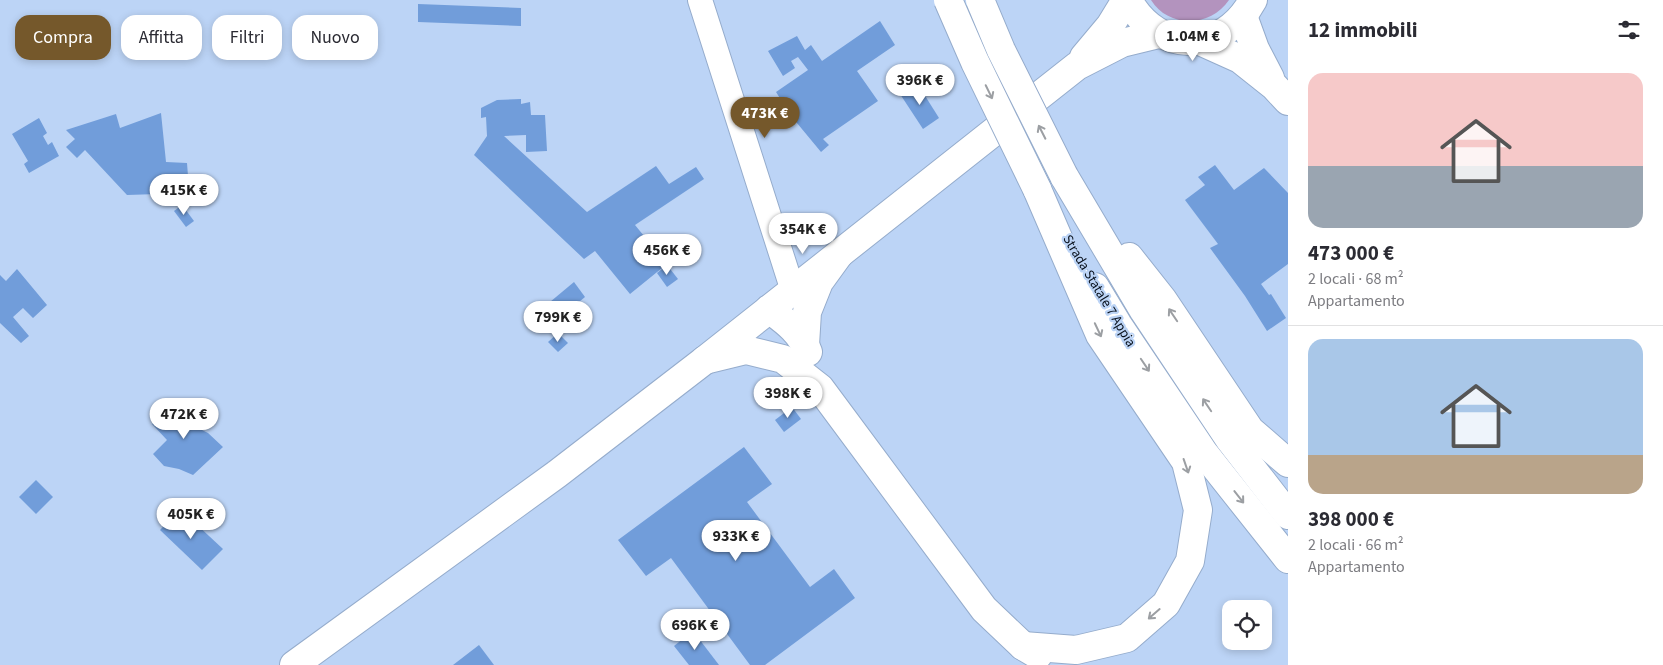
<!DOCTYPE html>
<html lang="it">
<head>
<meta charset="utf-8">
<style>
  body { margin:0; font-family:"Source Sans 3",sans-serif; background:#f2f2f3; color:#2b2b33; height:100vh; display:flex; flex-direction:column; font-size:19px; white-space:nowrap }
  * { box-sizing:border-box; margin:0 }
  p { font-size:16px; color:#7c7c81 }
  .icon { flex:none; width:28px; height:28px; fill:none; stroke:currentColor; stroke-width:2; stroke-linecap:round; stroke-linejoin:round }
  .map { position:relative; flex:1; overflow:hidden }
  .sheet { display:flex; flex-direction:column; background:#fff; width:375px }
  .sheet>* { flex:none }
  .hud { position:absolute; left:15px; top:15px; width:475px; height:45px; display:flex; gap:10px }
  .controls { position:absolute; left:1222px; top:600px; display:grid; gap:10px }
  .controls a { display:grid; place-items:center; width:50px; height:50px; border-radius:10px; background:#fff; box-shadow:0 2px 8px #0003; font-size:25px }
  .price { position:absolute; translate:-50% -42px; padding:0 11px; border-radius:18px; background:#fff; color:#222; font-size:16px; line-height:32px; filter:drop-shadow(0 1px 2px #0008) }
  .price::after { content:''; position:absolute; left:50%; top:30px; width:15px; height:11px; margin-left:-8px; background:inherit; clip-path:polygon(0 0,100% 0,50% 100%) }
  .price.current { background:#75582b; color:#fff }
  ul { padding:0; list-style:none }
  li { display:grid; align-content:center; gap:10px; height:265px; padding:0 20px }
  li+li { border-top:1px solid #e1e1e2 }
  li span { display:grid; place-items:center; height:155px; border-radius:15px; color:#555 }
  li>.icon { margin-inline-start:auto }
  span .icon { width:90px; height:90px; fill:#fffc; stroke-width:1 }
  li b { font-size:21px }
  h2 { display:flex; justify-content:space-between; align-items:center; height:60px; padding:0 20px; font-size:21px }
  .pill { padding:0 18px; border-radius:15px; background:#fff; box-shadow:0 2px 8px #0003; font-size:18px; line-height:45px }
  .pill.current { background:#75582b; color:#fff }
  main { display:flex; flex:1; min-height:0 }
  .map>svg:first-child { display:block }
  .green { fill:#b393be }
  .building { fill:#719dda }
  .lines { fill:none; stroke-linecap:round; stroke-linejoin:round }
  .minor-casing { stroke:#95accc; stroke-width:26 }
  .tertiary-casing { stroke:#95accc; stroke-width:30 }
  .secondary-casing { stroke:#95accc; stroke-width:30 }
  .trunk-casing { stroke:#95accc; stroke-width:30 }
  .minor { stroke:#fff; stroke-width:24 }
  .tertiary { stroke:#fff; stroke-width:28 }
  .secondary { stroke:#fff; stroke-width:28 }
  .trunk { stroke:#fff; stroke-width:28 }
  .trunk-bridge-casing { stroke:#95accc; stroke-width:30; stroke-linecap:butt }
  .trunk-bridge { stroke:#fff; stroke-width:28 }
  .oneway { stroke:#9c9fa3 }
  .labels { text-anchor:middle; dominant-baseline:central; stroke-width:4.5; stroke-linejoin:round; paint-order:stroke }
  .street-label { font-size:14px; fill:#070f1a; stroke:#bcd4f6 }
</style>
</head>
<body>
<main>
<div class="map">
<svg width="1288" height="665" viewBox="0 0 1288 665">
  <rect width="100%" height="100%" fill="#bcd4f6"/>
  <path class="green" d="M1151,0H1229C1211,27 1169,29 1151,0Z"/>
  <g class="building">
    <path d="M418,4L521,8V26L418,22Z"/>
    <path d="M880,21L895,45L857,71L878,101L823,139L829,145L821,152L792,117L776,92L808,70L798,57L791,61L795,68L783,76L768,51L797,36L805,50L811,45L822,61Z"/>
    <path d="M917,83L939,118L923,129L900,94Z"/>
    <path d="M521,99V104L530,102L531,115H545L547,151L526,152V135L504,136L587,212L656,166L669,184L696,167L704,179L635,225L667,264L630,294L595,251L584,259L474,155L487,136L486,117L481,118V108L497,100Z"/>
    <path d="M161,113L166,162L187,163L189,189L180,188V180L159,179L158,194L127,195L85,150L77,158L66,147L75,139L66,130L116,114L120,128Z"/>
    <path d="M39,118L47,133L43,136L48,145L52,142L59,156L29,173L24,164L28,161L12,134Z"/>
    <path d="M1215,165L1234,190L1264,168L1288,193V264L1261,284L1269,295L1271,294L1286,318L1267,331L1245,296L1210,248L1218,244L1185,200L1205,185L1198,177Z"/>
    <path d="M182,205L194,221L186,227L174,211Z"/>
    <path d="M667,265L678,279L667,287L657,273Z"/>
    <path d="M17,269L47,305L33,318L23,308L13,317L29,336L21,343L0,323V275L6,281Z"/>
    <path d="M574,282L585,297L562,316L550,302Z"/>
    <path d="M558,333L568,343L558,352L548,342Z"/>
    <path d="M180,398L203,423L201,427L202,430L208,433L223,447L193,475L179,469L164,466L153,454L167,440L152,424Z"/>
    <path d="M792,407L801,419L784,432L775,420Z"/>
    <path d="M744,447L772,484L747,502L810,587L834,569L855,598L765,665H750L671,558L646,576L618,540Z"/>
    <path d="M36,480L53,497L36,514L19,497Z"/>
    <path d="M180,509L223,549L202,570L160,530Z"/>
    <path d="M693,631L719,665H689L674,646Z"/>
    <path d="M479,645L494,665H453Z"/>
  </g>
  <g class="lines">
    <g class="minor-casing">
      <path id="minor" d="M700,0L793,291"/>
    </g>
    <g class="tertiary-casing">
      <g id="tertiary">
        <path d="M1128,0C1158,54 1223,56 1253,0"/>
        <path d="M1084,57L1110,26L1126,0"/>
        <path d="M705,360L1077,66L1122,43L1159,34"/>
      </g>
    </g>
    <g class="secondary-casing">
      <path id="secondary" d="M294,665L557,474L705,360"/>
    </g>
    <g class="trunk-casing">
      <g id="trunk">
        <path d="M1243,16L1255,49L1270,78"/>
        <path d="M1200,41L1240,59L1274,86L1288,101"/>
        <path d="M1064,176L1144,311L1230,440L1288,515"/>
        <path d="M1129,257L1163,300L1250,430L1288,463"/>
        <path d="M1095,287L1118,325L1204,453L1288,559"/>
        <path d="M769,309C785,321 801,332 808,352"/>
        <path d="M805,345L807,312L819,282L840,253"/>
        <path d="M705,360L746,350L783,359L820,388L984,609L1023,646L1038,655"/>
        <path d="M1023,646L1076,650L1127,638L1166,604L1190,561L1198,510L1186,462L1100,335L1037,189"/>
      </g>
    </g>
    <use href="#minor" class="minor"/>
    <use href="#tertiary" class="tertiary"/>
    <use href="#secondary" class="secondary"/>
    <use href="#trunk" class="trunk"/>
    <g class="trunk-bridge-casing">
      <g id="trunk-bridge">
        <path d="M948,0L975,62L1037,189"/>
        <path d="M980,0L1001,50L1064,176"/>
      </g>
    </g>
    <use href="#trunk-bridge" class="trunk-bridge"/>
  </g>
  <defs><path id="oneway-shaft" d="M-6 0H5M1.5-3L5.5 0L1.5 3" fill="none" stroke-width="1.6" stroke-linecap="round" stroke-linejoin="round" transform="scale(1.25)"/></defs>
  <g class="oneway">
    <use href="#oneway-shaft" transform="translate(989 92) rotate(64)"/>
    <use href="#oneway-shaft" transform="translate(1042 132) rotate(-117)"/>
    <use href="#oneway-shaft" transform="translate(1173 315) rotate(-124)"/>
    <use href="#oneway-shaft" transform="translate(1098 330) rotate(65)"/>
    <use href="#oneway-shaft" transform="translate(1145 365) rotate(56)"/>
    <use href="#oneway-shaft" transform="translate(1207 405) rotate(-124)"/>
    <use href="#oneway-shaft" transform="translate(1186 466) rotate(71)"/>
    <use href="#oneway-shaft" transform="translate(1239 497) rotate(52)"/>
    <use href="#oneway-shaft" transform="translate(1154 614) rotate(139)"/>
  </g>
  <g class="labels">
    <g class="street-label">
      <text transform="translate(1099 291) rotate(59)">Strada Statale 7 Appia</text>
    </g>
  </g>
</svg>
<div class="controls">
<a><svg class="icon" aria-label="locate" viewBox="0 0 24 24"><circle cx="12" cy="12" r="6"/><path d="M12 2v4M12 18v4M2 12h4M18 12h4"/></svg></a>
</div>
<b class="price" style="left:1193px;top:62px">1.04M €</b>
<b class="price" style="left:920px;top:106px">396K €</b>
<b class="price current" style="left:765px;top:139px">473K €</b>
<b class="price" style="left:184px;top:216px">415K €</b>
<b class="price" style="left:803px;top:255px">354K €</b>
<b class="price" style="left:667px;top:276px">456K €</b>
<b class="price" style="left:558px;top:343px">799K €</b>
<b class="price" style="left:788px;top:419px">398K €</b>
<b class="price" style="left:184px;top:440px">472K €</b>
<b class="price" style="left:191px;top:540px">405K €</b>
<b class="price" style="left:736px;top:562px">933K €</b>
<b class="price" style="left:695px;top:651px">696K €</b>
<div class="hud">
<a class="pill current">Compra</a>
<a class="pill">Affitta</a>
<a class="pill">Filtri</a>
<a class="pill">Nuovo</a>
</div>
</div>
<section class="sheet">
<h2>12 immobili<svg class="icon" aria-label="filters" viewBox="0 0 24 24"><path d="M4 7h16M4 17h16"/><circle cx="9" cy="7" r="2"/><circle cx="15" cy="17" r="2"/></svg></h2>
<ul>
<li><span style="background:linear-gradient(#f6c9c9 60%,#9aa5b1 0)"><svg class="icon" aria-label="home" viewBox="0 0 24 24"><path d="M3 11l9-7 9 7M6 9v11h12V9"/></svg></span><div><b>473 000 €</b><p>2 locali · 68 m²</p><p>Appartamento</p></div></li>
<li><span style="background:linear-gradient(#a9c7e8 75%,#b9a48a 0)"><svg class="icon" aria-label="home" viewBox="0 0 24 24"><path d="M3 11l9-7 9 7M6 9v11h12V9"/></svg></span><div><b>398 000 €</b><p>2 locali · 66 m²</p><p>Appartamento</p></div></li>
</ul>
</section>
</main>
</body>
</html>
